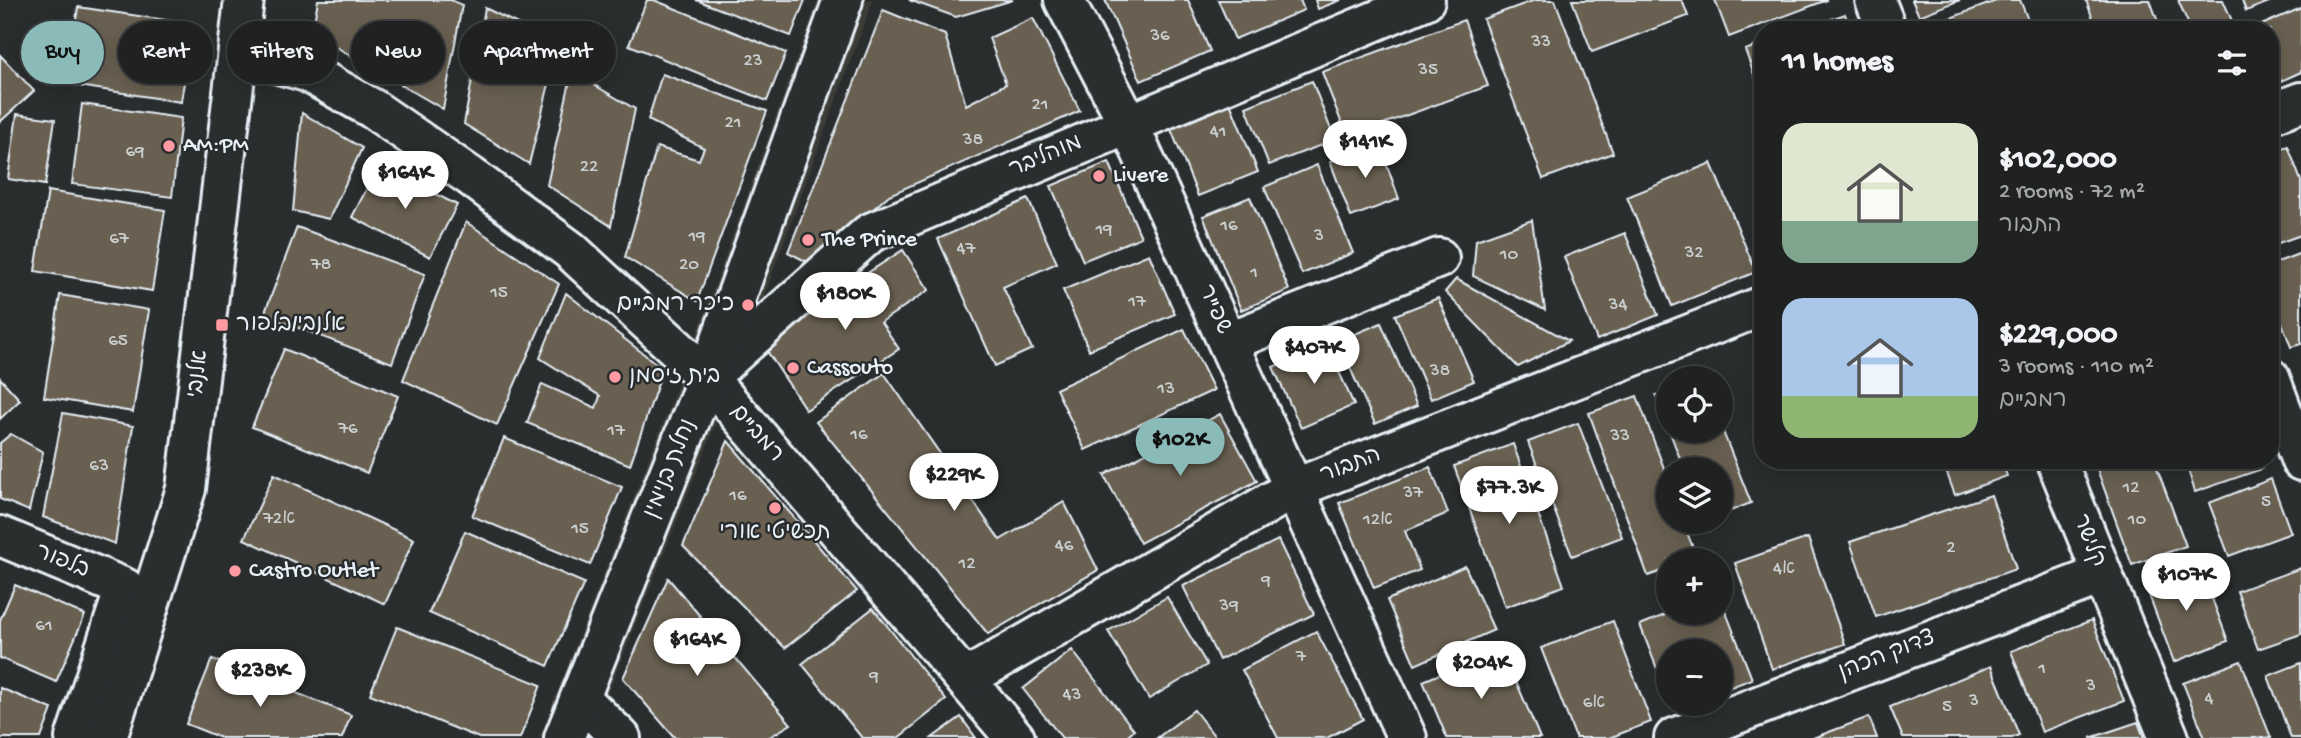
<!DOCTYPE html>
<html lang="en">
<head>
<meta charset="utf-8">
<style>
  body { margin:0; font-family:"Gochi Hand","Playpen Sans Hebrew",sans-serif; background:#2d2f2f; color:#f1f3f6; height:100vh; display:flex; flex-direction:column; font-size:26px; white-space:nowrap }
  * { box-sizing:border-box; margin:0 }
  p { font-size:23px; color:#a2a4a5 }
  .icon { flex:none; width:38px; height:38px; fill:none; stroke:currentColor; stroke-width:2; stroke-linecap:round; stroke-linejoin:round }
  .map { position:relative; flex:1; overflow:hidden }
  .drawer { position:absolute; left:1754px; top:21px; width:525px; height:448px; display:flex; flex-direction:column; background:#202222; border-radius:28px; box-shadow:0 4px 18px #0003,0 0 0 2px #3d3f40 }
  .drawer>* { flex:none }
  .hud { position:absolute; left:21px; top:21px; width:665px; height:63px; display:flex; gap:14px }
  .controls { position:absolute; left:1656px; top:366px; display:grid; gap:14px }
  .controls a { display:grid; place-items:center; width:77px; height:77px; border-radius:50%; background:#202222; box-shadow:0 4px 18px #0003,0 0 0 2px #3d3f40; font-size:35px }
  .price { position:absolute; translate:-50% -60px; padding:0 16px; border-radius:24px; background:#fff; color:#222; font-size:23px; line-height:46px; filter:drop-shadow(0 2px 4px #0008) }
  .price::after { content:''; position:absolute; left:50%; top:42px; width:21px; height:16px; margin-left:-10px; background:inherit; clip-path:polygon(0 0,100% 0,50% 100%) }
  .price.active { background:#8bbbb9; color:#111 }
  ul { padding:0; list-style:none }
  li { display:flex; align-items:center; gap:21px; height:175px; padding:0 28px }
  li span { display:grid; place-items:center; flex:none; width:196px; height:140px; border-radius:21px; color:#555 }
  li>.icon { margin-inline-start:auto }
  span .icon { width:84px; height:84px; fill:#fffc; stroke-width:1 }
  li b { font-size:30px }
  h2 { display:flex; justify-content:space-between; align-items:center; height:84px; padding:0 28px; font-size:30px }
  .chip { padding:0 24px; border-radius:32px; background:#202222; box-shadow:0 4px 18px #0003,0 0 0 2px #3d3f40; font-size:24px; line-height:63px }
  .chip.active { background:#8bbbb9; color:#111 }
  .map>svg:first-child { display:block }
  .built { fill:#3d3c38 }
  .building { fill:#696051; stroke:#e8f1f8; stroke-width:2 }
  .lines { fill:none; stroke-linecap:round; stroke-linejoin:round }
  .minor-casing { stroke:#e8f1f8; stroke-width:44 }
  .minor { stroke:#2a2d2e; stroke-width:38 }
  .poi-dot { fill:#ff9aa2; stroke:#2a2d2e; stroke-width:2.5 }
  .labels { text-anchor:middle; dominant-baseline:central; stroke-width:5; stroke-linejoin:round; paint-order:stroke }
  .number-label { font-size:19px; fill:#c8cdce }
  .poi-label { font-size:23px; fill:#e8f1f8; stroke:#2a2d2e; text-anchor:start }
  .street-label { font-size:23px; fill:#e8f1f8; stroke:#2a2d2e }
</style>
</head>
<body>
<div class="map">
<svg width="2301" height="738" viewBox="0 0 2301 738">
  <rect width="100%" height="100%" fill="#2a2d2e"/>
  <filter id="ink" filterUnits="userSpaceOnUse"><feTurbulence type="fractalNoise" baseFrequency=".0143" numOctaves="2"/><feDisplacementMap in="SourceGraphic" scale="14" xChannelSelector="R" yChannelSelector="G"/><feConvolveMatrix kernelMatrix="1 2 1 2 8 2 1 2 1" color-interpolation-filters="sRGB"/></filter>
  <g filter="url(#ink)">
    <path class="built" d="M818,0H873L726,399L590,738H539L688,359Z"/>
    <g class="building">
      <path d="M318,0H451L462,5L443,109L312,33Z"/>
      <path d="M647,0H654L786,53L767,101L629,45Z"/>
      <path d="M696,0H805L791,36Z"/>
      <path d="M909,0H1013L956,17Z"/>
      <path d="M1105,0H1188L1210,51L1141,81Z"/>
      <path d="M1218,0H1300L1304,10L1235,39Z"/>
      <path d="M1315,0H1341L1318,9Z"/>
      <path d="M1535,0H1555L1613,153L1543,179L1483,19Z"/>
      <path d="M1572,0H1682L1688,16L1592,52Z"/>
      <path d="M1715,0H1827L1729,37Z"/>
      <path d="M1912,0H1960L1919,16Z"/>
      <path d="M1999,0H2020L2032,30H1936L1934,24Z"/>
      <path d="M2086,0H2150L2161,30H2097Z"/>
      <path d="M2178,0H2223L2236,30H2191Z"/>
      <path d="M2242,0H2274L2246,11Z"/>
      <path d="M78,7L193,24L181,102L66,84Z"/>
      <path d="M485,8L559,44L529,164L464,124Z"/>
      <path d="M2301,8V72L2270,86V30H2250Z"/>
      <path d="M883,10L945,35L966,105L1006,84L989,38L1033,18L1080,111L889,195L811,264L788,252Z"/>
      <path d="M1845,14L1851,30H1801Z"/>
      <path d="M1464,20L1488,86L1347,137L1322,72Z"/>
      <path d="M1762,44V96L1745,50Z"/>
      <path d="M0,55L34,91L0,122Z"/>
      <path d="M572,72L635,109L611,226L547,185Z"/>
      <path d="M662,74L767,111L697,301L625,257L657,147L699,160L704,148L648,120Z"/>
      <path d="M1312,81L1335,140L1269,165L1246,107Z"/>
      <path d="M1230,103L1258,172L1198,196L1170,127Z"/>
      <path d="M82,104L181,118L172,197L72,184Z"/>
      <path d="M302,113L362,148L329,219L293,211Z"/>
      <path d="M17,114L55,119L45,185L8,179Z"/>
      <path d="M1379,143L1399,199L1351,217L1330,161Z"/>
      <path d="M2288,146L2301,181V235L2270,246V152Z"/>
      <path d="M1109,162L1141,237L1083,261L1051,186Z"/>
      <path d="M1711,163L1756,272L1672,306L1627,197Z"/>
      <path d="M379,165L457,205L430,257L352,217Z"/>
      <path d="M1317,165L1353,253L1302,274L1264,187Z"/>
      <path d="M48,191L165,210L152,291L35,271Z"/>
      <path d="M1250,197L1289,290L1241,310L1203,216Z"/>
      <path d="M1028,199L1057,263L1003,287L1032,349L995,366L938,239Z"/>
      <path d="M1532,220L1545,310L1473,276L1476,240Z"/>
      <path d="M466,222L559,284L497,425L403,380Z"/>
      <path d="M297,227L425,274L392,363L264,315Z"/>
      <path d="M1625,233L1658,315L1597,340L1564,257Z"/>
      <path d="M903,250L929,290L881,322L899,349L806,410L761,342Z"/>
      <path d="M2301,253V344L2291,347L2270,291V265Z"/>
      <path d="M1149,254L1175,314L1089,350L1063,290Z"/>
      <path d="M1456,279L1569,341L1518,367L1445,292Z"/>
      <path d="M566,293L663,369L630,465L527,423L542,384L596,408L600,396L540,358Z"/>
      <path d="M60,295L149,310L133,412L44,397Z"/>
      <path d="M1438,298L1474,381L1431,399L1395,315Z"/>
      <path d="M1381,323L1417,406L1375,424L1338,341Z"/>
      <path d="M1184,329L1214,390L1085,450L1056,389Z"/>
      <path d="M1326,343L1354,405L1301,428L1273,367Z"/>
      <path d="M284,349L398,396L367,473L252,427Z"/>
      <path d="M884,373L1000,540L1064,502L1098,570L988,634L816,422Z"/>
      <path d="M0,378L20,400L0,419Z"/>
      <path d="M1668,391V426L1656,395Z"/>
      <path d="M1637,396L1668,479V522H1683L1697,558L1668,560V569L1648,576L1589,413Z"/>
      <path d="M63,413L133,426L115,544L43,517Z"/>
      <path d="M1220,414L1257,481L1140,543L1104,475Z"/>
      <path d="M1578,423L1622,537L1572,556L1528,442Z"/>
      <path d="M1720,424L1751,503L1720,515V469H1684L1669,430H1720Z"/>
      <path d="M11,434L43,452L29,511L0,499V443Z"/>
      <path d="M504,438L622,487L590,565L472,516Z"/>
      <path d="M728,441L857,591L785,648L683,546Z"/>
      <path d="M1513,444L1564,586L1505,607L1454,466Z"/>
      <path d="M1942,460H2001L2007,476L1955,495Z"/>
      <path d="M2120,460H2154L2186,546L2132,565L2097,469Z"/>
      <path d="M2185,460H2259L2262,469L2195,492Z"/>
      <path d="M1430,467L1448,513L1405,531L1420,570L1374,588L1339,503Z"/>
      <path d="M274,474L414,539L385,604L244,539Z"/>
      <path d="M2271,479L2291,533L2229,556L2209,503Z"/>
      <path d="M1991,495L2016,569L1876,617L1850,542Z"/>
      <path d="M465,531L584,583L548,666L429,613Z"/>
      <path d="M1808,538L1845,644L1772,669L1735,563Z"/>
      <path d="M1278,540L1314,614L1219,660L1183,586Z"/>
      <path d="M2199,564L2228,641L2174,662L2145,584Z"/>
      <path d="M1465,566L1494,630L1415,665L1387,600Z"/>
      <path d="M2301,568V634L2258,649L2237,591Z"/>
      <path d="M668,578L791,724L768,738H675L623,678Z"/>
      <path d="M15,585L85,615L56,682L0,658V620Z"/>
      <path d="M1167,597L1207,665L1149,699L1108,631Z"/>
      <path d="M1720,597L1752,679L1720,691V651H1668V697L1640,625L1672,612H1720Z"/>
      <path d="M873,608L946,700L898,738H862L802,664Z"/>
      <path d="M2092,620L2124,701L2042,732L2011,651Z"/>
      <path d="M1613,621L1651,722L1609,738H1576L1541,648Z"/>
      <path d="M397,627L541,685L520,738H479L370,694Z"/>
      <path d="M1316,631L1363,719L1327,738H1278L1242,670Z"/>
      <path d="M1502,648L1540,738H1447L1423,681Z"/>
      <path d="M1072,650L1134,730L1124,738H1062L1023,689Z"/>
      <path d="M212,659L351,715L342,738H221L186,724Z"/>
      <path d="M2241,661L2271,738H2205L2183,683Z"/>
      <path d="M2301,663V738H2291L2268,676Z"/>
      <path d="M1991,666L2019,735L2012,738H1903L1890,707Z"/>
      <path d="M0,688L52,709L41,738H0Z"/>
      <path d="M1194,710L1216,738H1157Z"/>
      <path d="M961,717L976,738H932Z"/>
      <path d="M1869,717L1877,738H1813Z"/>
      <path d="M2138,722L2144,738H2090Z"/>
    </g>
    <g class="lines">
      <g class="minor-casing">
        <g id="minor">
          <path d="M1064,0L1128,123L1407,738"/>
          <path d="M1875,0L1887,30"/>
          <path d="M238,52L307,72L373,109L470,176L570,250L688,359L726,399L1015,738"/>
          <path d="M2270,114L2301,102"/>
          <path d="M1228,342L1439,258"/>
          <path d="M707,378L870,233L1425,0"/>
          <path d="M2270,378L2301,461"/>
          <path d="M2056,460L2169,738"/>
          <path d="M0,536L125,588L75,738"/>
          <path d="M965,679L1293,489L1762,306"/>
          <path d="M580,698L621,738"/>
          <path d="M107,738L186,489L244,0"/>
          <path d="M564,738L707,378L843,0"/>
          <path d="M1674,738L2101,575"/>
        </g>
      </g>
      <use href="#minor" class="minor"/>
    </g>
  </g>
  <g class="poi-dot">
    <circle cx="169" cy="146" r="7"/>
    <circle cx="1099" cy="176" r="7"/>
    <circle cx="808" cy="240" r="7"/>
    <circle cx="748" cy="305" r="7"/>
    <rect x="215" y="318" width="14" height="14" rx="3.5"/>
    <circle cx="793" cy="368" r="7"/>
    <circle cx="615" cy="377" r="7"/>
    <circle cx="775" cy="508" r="7"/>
    <circle cx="235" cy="571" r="7"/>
  </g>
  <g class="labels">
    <g class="number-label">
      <text x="1160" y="36">36</text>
      <text x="1541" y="42">33</text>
      <text x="753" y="61">23</text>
      <text x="1428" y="70">35</text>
      <text x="1040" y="105">21</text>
      <text x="733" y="123">21</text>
      <text x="1218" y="132">41</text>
      <text x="973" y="140">38</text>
      <text x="135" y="152">69</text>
      <text x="589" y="167">22</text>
      <text x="1229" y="226">16</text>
      <text x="1104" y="230">19</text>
      <text x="1319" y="236">3</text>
      <text x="697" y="237">19</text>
      <text x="119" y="239">67</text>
      <text x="966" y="249">47</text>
      <text x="1694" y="253">32</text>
      <text x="1509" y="255">10</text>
      <text x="321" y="265">78</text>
      <text x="689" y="265">20</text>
      <text x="1254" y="273">1</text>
      <text x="499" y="293">15</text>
      <text x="1137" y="302">17</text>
      <text x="1618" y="305">34</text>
      <text x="118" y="341">65</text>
      <text x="1440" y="371">38</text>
      <text x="1166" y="389">13</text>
      <text x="348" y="429">76</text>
      <text x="616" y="431">17</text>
      <text x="859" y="435">16</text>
      <text x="1620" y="436">33</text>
      <text x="99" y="466">63</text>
      <text x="2131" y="488">12</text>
      <text x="1413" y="493">37</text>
      <text x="738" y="496">16</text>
      <text x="2266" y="502">5</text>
      <text x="279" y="519">72א</text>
      <text x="1378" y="520">12א</text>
      <text x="2137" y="520">10</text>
      <text x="580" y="529">15</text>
      <text x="1064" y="546">46</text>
      <text x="1951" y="548">2</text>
      <text x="967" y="564">12</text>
      <text x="1784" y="569">4א</text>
      <text x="1266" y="581">9</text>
      <text x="1229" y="606">39</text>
      <text x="44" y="626">61</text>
      <text x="1301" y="657">7</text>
      <text x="2042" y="669">1</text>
      <text x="874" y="677">9</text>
      <text x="2091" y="686">3</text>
      <text x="1072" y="695">43</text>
      <text x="2209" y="699">4</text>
      <text x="1974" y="701">3</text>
      <text x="1594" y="703">6א</text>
      <text x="1947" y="707">5</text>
    </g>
    <g class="poi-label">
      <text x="183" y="146">AM:PM</text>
      <text x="1113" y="176">Livere</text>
      <text x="822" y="240">The Prince</text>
      <text x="734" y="305" text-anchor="end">כיכר רמב"ם</text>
      <text x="236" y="325">אלנבי/בלפור</text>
      <text x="807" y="368">Cassouto</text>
      <text x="629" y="377">בית זיסמן</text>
      <text x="775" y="533" text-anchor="middle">תכשיטי אורי</text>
      <text x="249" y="571">Castro Outlet</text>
    </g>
    <g class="street-label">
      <text transform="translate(1046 157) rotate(-23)">מוהליבר</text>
      <text transform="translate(1214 310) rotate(66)">שפ"ר</text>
      <text transform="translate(199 374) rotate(-83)">אלנבי</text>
      <text transform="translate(756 434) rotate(49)">רמב"ם</text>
      <text transform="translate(1351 466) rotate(-21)">התבור</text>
      <text transform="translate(671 469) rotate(-68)">נחלת בנימין</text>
      <text transform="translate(2088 541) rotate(69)">קלישר</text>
      <text transform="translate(62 562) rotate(22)">בלפור</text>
      <text transform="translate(1887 656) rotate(-21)">צדוק הכהן</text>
    </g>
  </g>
</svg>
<div class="controls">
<a><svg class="icon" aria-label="locate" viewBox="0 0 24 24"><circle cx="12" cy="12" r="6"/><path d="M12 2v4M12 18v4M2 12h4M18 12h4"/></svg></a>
<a><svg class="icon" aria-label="layers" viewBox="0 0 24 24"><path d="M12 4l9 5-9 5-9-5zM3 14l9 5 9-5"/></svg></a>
<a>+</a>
<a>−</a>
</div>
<b class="price" style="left:1365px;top:180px">$141K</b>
<b class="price" style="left:405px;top:211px">$164K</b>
<b class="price" style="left:845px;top:332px">$180K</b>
<b class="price" style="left:1314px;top:386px">$407K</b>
<b class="price active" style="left:1180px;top:478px">$102K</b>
<b class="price" style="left:954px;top:513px">$229K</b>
<b class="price" style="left:1509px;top:526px">$77.3K</b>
<b class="price" style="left:2186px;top:613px">$107K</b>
<b class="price" style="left:697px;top:678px">$164K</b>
<b class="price" style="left:1481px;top:701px">$204K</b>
<b class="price" style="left:260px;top:709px">$238K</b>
<div class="hud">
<a class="chip active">Buy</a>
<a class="chip">Rent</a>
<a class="chip">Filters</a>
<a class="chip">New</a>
<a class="chip">Apartment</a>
</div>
<section class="drawer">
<h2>11 homes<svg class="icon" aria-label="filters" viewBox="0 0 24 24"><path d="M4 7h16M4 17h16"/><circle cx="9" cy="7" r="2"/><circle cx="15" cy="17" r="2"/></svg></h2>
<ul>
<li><span style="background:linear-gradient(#dfe7d0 70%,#7fa58c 0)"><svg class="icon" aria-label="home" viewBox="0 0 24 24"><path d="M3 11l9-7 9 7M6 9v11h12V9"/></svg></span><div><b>$102,000</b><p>2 rooms · 72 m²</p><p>התבור</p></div></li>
<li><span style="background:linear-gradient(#a9c7e8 70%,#8fb573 0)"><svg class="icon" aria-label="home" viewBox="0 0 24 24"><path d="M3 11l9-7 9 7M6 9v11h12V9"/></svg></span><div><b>$229,000</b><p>3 rooms · 110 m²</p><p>רמב&quot;ם</p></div></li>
</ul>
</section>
</div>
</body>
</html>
